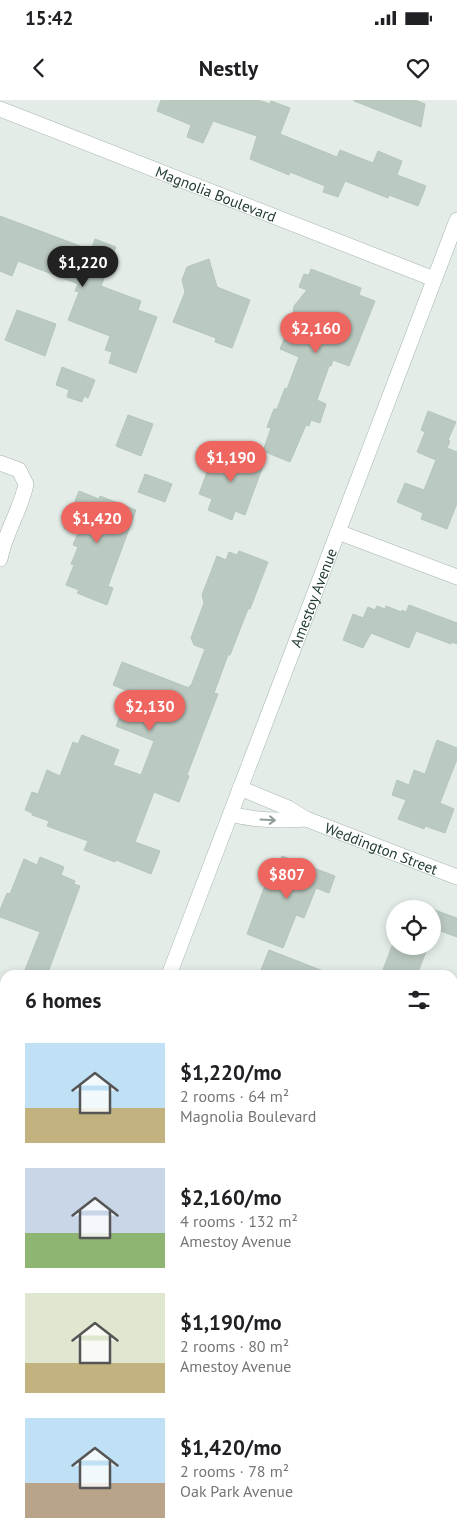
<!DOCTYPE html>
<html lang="en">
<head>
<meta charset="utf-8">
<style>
  body { margin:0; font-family:"PT Sans",sans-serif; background:#f2f2f2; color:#202124; height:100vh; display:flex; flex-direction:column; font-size:19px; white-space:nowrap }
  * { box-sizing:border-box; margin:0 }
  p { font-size:16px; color:#757577 }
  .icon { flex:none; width:28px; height:28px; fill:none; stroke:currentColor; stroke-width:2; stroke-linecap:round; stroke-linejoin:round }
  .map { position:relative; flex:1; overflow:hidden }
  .details { position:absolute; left:0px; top:870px; width:458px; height:570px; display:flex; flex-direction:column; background:#fff; border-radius:15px 15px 0 0; box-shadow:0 2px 8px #0003 }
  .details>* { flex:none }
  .controls { position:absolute; left:386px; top:800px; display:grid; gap:10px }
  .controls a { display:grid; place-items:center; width:55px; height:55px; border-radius:50%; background:#fff; box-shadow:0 2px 8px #0003; font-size:25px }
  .price { position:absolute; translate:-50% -42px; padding:0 11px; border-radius:18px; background:#ee665f; color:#fff; font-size:16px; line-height:32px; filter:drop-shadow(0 1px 2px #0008) }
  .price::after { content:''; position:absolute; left:50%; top:30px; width:15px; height:11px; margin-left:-8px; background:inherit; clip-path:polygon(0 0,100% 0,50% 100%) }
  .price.active { background:#222; color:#fff }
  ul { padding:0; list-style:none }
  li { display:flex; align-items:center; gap:15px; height:125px; padding:0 25px }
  li span { display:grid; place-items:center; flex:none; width:140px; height:100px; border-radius:0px; color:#555 }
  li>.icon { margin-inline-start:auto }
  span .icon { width:60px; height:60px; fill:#fffc; stroke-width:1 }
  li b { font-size:21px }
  h2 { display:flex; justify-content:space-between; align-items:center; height:60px; padding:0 25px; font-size:21px }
  .status { display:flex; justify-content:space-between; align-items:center; height:35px; padding:0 25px; background:#fff; direction:ltr }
  .status svg { height:14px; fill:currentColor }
  header { display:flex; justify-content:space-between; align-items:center; height:65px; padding:0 25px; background:#fff; font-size:22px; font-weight:700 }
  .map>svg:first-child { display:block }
  .building { fill:#bbcac1; stroke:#b5c6bc }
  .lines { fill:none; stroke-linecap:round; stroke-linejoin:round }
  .street-casing { stroke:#a6b4ac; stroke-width:16 }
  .secondary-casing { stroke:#a1b8ac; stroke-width:16 }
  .street { stroke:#fff; stroke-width:15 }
  .secondary { stroke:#fff; stroke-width:15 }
  .oneway { stroke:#919e98 }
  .labels { text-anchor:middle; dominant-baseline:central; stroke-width:4; stroke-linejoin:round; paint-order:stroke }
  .street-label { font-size:15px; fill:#233d31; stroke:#f3f9f5 }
</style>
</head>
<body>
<div class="status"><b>15:42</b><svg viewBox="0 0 49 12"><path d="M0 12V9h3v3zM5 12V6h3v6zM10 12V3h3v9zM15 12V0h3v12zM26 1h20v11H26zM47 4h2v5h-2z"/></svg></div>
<header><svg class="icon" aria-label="back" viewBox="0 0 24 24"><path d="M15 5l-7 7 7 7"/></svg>Nestly<svg class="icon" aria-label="heart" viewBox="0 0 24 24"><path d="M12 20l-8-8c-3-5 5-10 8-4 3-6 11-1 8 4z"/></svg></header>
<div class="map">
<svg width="457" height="1440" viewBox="0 0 457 1440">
  <rect width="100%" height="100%" fill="#e3ece6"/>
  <g class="building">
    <path d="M161,0H258L270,4L271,1L290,8L280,34L337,57L340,50L373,63L378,51L402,61L397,75L426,86L418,106L389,95L388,98L345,81L338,97L323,92L325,86L290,72L289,75L250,59L257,36L213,21L203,43L187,37L191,25L157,11Z"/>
    <path d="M354,0H415L425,4L421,27L354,1Z"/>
    <path d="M0,116L91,150L95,139L116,147L101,186L141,201L138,210L157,217L136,273L109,263L112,252L105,250L110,236L68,220L79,192L75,191L78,184L18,161L12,176L0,171Z"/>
    <path d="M209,159L217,187L250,200L232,248L215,242L216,238L173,222L185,192L182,180L187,167Z"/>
    <path d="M311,169L361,188L359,195L375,201L349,266L333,260L331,266H329L317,300L326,304L320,323L311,320L309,326L306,325L290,362L263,351L271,328L267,327L274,309H277L285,288L287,289L299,257L280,249L288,229L291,230L294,206L307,190L299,187L304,174L309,175Z"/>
    <path d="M17,210L56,224L45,256L5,240Z"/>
    <path d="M62,267L95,280L88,298L84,296L82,302L67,297L69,290L56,285Z"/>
    <path d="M428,311L456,322L448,340L450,341L447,348L457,352V403L447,429L421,419L423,413L397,402L405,383L424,390L436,360L417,352L425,332L421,330Z"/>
    <path d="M128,315L153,324L141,356L116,346Z"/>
    <path d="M227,349L264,363L245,415L235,411L232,420L208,410L212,399L199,394L213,356L223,360Z"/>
    <path d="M145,374L172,384L165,402L138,392Z"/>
    <path d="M79,391L99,399L100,396L136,410L108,486L113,488L107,505L77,493L79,490L66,485L74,465L71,464L78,447L73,445L78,433L64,428Z"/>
    <path d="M239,451L268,462L250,509H248L230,555H228L214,593L218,594L187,675L189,676L179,702L154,692L135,742L160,751L151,774L116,760L115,762L84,750L88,741L47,726L49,721L32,715V713L25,710L32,692L38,694L47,670L60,676L73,642L78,644L82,635L119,650L113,665L141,675L154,641L116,626L130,592L113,585L122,562L189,588L190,585L191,586L205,549L194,545L191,538L204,503L202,495L217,456L226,460L229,452L237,455Z"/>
    <path d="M409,505L457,523V544L451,542V544L416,531L409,548L371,533L363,548L343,540L353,514L363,518L368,507L375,510L377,506L385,509L386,506L401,512L402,510L406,512Z"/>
    <path d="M437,640L457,648V659L440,703L454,709L445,733L425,726L424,729L398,719L406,700L392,695L397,680L409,685L414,670L425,674Z"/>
    <path d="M282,756L335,776L329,793L316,788L304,818L296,815L283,848L247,834L270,772L275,774Z"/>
    <path d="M40,757L64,767L61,775L75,781L74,784L80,786L47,875H23L40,832L0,817V810L7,793L10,794L24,759L37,765Z"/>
    <path d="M432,809L457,818V837L432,828Z"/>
    <path d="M392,846H428L417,875H381Z"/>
    <path d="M269,850L331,874V875H259Z"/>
  </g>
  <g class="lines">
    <g class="street-casing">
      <g id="street">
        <path id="s1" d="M0,9L434,179"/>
        <path d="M0,363L19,370L26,384C21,410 5,432 0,459"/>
        <path d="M338,432L457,477"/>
        <path id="s2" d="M240,688L288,708L306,719L457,777"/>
        <path d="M231,714C256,721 280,721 306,719"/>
        <path d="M452,1263L457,1257"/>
        <path d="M337,1440L340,1435"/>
      </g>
    </g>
    <g class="secondary-casing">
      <g id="secondary">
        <path id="s3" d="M169,875L457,120"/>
        <path d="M0,1309L5,1296"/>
      </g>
    </g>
    <use href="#street" class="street"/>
    <use href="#secondary" class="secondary"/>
  </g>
  <defs><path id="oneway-shaft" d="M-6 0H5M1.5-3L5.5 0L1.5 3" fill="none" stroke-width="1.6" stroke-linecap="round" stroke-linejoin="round" transform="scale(1.25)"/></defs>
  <use class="oneway" href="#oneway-shaft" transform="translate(268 720) rotate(3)"/>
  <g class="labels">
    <g class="street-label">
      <text stroke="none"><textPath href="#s1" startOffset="232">Magnolia Boulevard</textPath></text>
      <text stroke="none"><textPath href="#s3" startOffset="404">Amestoy Avenue</textPath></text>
      <text stroke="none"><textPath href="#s2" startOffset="154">Weddington Street</textPath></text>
    </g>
  </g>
</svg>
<div class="controls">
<a><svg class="icon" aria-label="locate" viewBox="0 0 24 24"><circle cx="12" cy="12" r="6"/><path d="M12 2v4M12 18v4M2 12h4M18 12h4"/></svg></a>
</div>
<b class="price active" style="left:83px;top:188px">$1,220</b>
<b class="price" style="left:316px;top:254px">$2,160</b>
<b class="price" style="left:231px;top:383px">$1,190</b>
<b class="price" style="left:97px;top:444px">$1,420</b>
<b class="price" style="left:150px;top:632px">$2,130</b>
<b class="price" style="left:287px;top:800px">$807</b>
<section class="details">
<h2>6 homes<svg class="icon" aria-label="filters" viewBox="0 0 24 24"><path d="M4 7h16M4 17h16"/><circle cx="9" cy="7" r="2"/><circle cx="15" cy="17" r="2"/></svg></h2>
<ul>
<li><span style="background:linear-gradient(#bfe0f5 65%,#c2b280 0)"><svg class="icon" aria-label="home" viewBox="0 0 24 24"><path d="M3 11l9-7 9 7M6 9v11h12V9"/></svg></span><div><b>$1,220/mo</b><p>2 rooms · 64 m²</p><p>Magnolia Boulevard</p></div></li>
<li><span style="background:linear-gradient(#c9d6e8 65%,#8fb573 0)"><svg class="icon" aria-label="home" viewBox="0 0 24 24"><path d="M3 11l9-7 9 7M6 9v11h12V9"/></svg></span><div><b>$2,160/mo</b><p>4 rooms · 132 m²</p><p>Amestoy Avenue</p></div></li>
<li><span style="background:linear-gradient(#dfe7d0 70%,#c2b280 0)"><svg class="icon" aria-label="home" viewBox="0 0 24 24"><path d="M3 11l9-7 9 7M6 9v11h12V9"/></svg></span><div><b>$1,190/mo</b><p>2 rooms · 80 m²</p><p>Amestoy Avenue</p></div></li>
<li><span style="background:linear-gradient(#bfe0f5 65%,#b9a48a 0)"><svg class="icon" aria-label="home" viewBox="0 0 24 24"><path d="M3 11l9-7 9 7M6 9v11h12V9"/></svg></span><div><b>$1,420/mo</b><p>2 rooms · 78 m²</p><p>Oak Park Avenue</p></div></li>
</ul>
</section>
</div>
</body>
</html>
